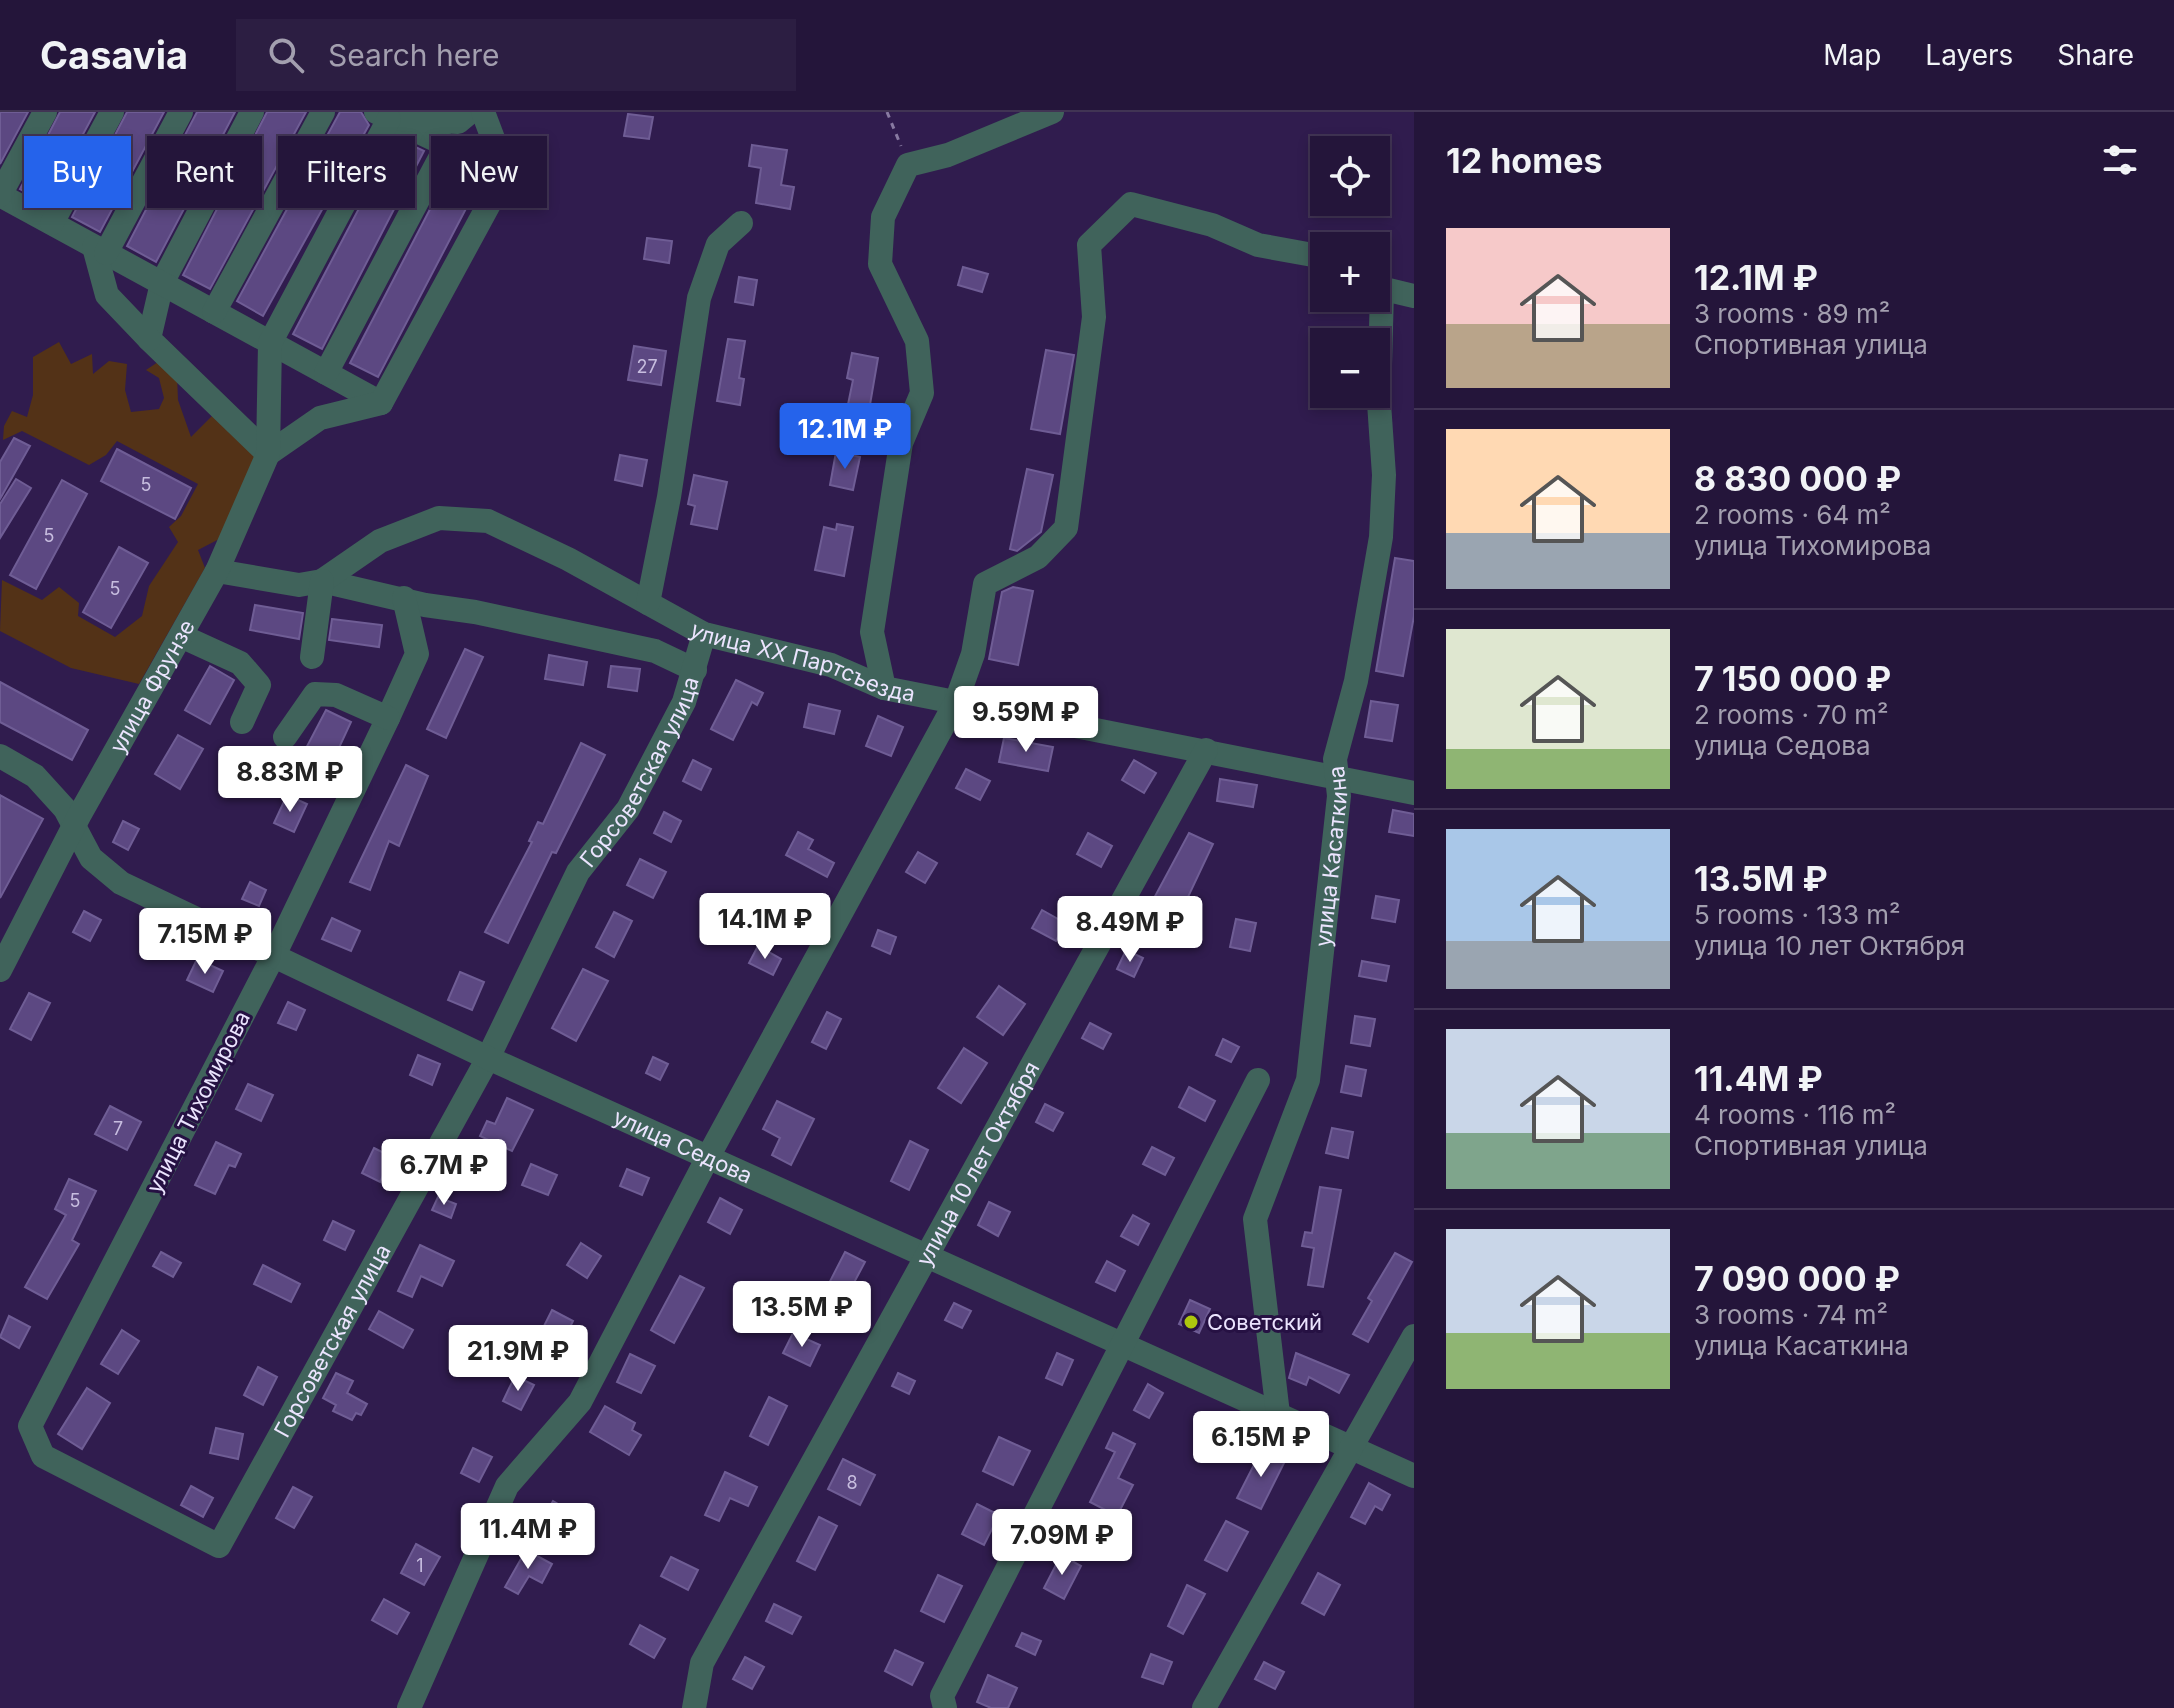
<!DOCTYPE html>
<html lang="en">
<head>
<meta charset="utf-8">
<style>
  body { margin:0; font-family:Inter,sans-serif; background:#2c1e42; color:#f1f3f6; height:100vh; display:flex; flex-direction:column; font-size:30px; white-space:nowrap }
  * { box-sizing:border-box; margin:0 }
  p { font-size:26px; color:#a39faf }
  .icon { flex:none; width:44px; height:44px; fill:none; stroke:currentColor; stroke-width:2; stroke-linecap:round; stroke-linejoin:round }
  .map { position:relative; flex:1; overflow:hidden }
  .sheet { display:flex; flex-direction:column; background:#24153a; width:760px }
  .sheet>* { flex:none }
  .guide { position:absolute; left:24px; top:24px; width:760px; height:72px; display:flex; gap:16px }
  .fabs { position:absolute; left:1310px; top:24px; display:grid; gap:16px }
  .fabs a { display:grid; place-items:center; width:80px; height:80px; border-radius:0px; background:#24153a; box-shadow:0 4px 12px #0003,0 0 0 2px #413454; font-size:40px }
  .price { position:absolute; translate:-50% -68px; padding:0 18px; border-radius:8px; background:#fff; color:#222; font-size:26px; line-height:52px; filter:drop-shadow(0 2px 4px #0008) }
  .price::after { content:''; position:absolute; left:50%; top:48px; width:24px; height:18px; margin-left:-12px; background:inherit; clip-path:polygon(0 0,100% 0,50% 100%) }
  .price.current { background:#2563eb; color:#fff }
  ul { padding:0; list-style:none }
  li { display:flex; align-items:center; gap:24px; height:200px; padding:0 32px }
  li+li { border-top:2px solid #413454 }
  li span { display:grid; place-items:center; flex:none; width:224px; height:160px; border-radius:0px; color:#555 }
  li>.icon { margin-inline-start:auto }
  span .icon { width:96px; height:96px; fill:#fffc; stroke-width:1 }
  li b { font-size:34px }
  h2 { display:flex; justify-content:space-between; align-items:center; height:96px; padding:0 32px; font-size:34px }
  .tag { padding:0 28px; border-radius:0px; background:#24153a; box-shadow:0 4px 12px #0003,0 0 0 2px #413454; font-size:28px; line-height:72px }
  .tag.current { background:#2563eb; color:#fff }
  header { display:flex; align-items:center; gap:48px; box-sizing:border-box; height:112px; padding:0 40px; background:#24153a; border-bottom:2px solid #413454 }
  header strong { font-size:38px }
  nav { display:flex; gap:44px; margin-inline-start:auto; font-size:28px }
  .search { width:560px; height:72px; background:#2c1e42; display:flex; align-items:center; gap:20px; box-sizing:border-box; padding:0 28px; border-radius:0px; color:#a39faf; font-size:30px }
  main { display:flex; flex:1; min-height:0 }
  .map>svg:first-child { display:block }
  .green { fill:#533217 }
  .building { fill:#5c4882; stroke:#6f5d95; stroke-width:2 }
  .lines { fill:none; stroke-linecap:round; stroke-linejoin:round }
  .path { stroke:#887aa1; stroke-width:3; stroke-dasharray:6 6; stroke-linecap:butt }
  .minor { stroke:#40635b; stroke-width:24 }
  .poi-dot { fill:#adc60e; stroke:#261143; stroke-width:3 }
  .labels { text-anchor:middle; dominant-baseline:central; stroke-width:6; stroke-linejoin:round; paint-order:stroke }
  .number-label { font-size:18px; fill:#c7bddf }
  .street-label { font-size:22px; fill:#ebe4fe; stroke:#261143 }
  .poi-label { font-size:22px; fill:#ebe4fe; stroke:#261143; text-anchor:start }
</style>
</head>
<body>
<header>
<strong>Casavia</strong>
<div class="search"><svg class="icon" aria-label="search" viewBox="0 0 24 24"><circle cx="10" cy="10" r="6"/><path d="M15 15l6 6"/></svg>Search here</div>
<nav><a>Map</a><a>Layers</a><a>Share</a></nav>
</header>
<main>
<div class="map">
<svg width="1414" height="1596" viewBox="0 0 1414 1596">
  <rect width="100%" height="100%" fill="#301c4e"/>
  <path class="green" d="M59,230L71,252L92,242L93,262L109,249L127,252L125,278L131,300L159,297L164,286L159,266L146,258L158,250L177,264L178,288L191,325L212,304L251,330L256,355L223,425L198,438L205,456L139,572L71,556L0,519L2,468L42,488L59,475L79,491L78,504L115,525L142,504L149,474L178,430L169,415L181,404L198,372L117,329L106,343L89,353L22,319L3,328L4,314L12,299L27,305L33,283V245Z"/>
  <g class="building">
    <path d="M0,0H28L0,52Z"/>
    <path d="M60,0H95L46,91L20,77Z"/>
    <path d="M127,0H164L100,120L72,105Z"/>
    <path d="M197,0H235L156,150L127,134Z"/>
    <path d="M267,0H306L210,177L183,163Z"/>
    <path d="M340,0H361L369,13L263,204L237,189Z"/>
    <path d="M628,2L653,5L649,27L624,24Z"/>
    <path d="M396,26L424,39L322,237L293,222Z"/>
    <path d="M752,33L787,38L781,73L794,75L790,97L756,91L761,56L749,54Z"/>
    <path d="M453,53L482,66L378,265L350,251Z"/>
    <path d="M647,126L672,129L669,151L644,147Z"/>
    <path d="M963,155L988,162L982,180L958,173Z"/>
    <path d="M739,165L757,168L753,193L735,190Z"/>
    <path d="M728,227L745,229L739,266L744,267L740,293L717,289Z"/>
    <path d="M634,234L666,239L661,273L628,268Z"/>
    <path d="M1046,238L1074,243L1060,322L1031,317Z"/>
    <path d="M852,241L878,246L866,316L844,312L853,268L847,266Z"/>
    <path d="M14,326L30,334L0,387V350Z"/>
    <path d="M117,337L191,376L175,407L101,369Z"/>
    <path d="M836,340L860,345L853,378L830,373Z"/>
    <path d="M620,343L647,348L642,374L615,368Z"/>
    <path d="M1027,357L1053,363L1041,420L1017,439L1010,437Z"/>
    <path d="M694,363L727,370L717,417L691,412L695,394L688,392Z"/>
    <path d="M16,367L31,376L0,426V392Z"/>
    <path d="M62,368L87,382L36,477L10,463Z"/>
    <path d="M837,412L853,415L844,464L815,458L824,415L836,418Z"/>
    <path d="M119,435L148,451L111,516L83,500Z"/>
    <path d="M1395,446L1414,449V504L1403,564L1376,559Z"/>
    <path d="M1013,475L1033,479L1018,553L989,547L1002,480Z"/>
    <path d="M255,493L303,501L299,527L250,518Z"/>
    <path d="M332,507L382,513L379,535L329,528Z"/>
    <path d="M465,537L483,545L446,626L427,617Z"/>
    <path d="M549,543L587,550L583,573L545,567Z"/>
    <path d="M210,554L234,568L210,612L185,598Z"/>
    <path d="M611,554L640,557L637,579L608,575Z"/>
    <path d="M736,568L763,581L757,593L752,590L733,628L711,617Z"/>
    <path d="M0,570L88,618L72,648L0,610Z"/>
    <path d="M1371,589L1398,593L1392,629L1365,625Z"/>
    <path d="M809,592L840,599L834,622L804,615Z"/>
    <path d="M326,598L351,610L330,655L303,642Z"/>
    <path d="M878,604L903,615L891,644L866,634Z"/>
    <path d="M178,623L203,637L180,677L155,662Z"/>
    <path d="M1004,626L1053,635L1048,659L999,650Z"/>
    <path d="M581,631L605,643L556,741L552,740L508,831L485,820L532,730L529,729L538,710L543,712Z"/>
    <path d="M693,648L711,657L701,678L683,669Z"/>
    <path d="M1134,648L1156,661L1144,681L1122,668Z"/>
    <path d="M406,653L428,664L399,734L389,729L370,778L350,770Z"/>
    <path d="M966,657L990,669L980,688L956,676Z"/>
    <path d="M1220,667L1257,673L1253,695L1217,689Z"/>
    <path d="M0,683L43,707L0,786Z"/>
    <path d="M287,683L307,692L294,720L274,711Z"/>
    <path d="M1393,698L1414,702V724L1389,720Z"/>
    <path d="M664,700L681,709L671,730L654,721Z"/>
    <path d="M123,709L139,717L128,738L113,730Z"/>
    <path d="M798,720L813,728L808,737L834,751L827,765L786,743Z"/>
    <path d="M1088,721L1112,734L1101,755L1077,742Z"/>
    <path d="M1189,721L1213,732L1180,802L1153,788Z"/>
    <path d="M918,740L937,751L925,771L906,760Z"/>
    <path d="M640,747L666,760L653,786L627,773Z"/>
    <path d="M250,770L266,778L259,794L242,787Z"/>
    <path d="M1376,784L1399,788L1395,810L1372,806Z"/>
    <path d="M1042,798L1065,811L1056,829L1032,816Z"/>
    <path d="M84,799L101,808L90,829L73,820Z"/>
    <path d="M614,800L632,809L614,845L596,835Z"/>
    <path d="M785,800L802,809L794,825L777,816Z"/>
    <path d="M332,806L360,819L351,839L322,827Z"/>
    <path d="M1236,807L1256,811L1250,839L1230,835Z"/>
    <path d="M878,818L896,825L890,842L872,834Z"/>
    <path d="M758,834L781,847L773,863L749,851Z"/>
    <path d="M1126,838L1143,846L1134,865L1117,857Z"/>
    <path d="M197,847L223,859L213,880L187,868Z"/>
    <path d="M1362,849L1389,854L1386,869L1359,864Z"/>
    <path d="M583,857L608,869L576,929L552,916Z"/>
    <path d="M460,860L484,870L472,898L448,888Z"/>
    <path d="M999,874L1025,892L1003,923L977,905Z"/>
    <path d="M29,881L50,891L31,928L10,917Z"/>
    <path d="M288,890L305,898L296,918L278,911Z"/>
    <path d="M827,900L841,907L826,937L812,930Z"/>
    <path d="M1355,904L1375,907L1370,934L1351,931Z"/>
    <path d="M1090,911L1111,922L1103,937L1082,926Z"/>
    <path d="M1223,927L1239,935L1231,950L1216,943Z"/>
    <path d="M964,936L987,951L961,991L938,976Z"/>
    <path d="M418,943L440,952L432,973L410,963Z"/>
    <path d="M653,945L668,952L660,968L646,961Z"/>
    <path d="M1346,954L1366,958L1361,984L1341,980Z"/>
    <path d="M248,972L273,983L261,1009L236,997Z"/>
    <path d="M1189,975L1215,989L1205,1009L1179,995Z"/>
    <path d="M507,986L533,998L512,1039L480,1024L487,1009L495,1012Z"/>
    <path d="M777,989L814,1007L791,1053L772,1043L780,1026L763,1017Z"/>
    <path d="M1045,992L1063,1001L1053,1019L1036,1010Z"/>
    <path d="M110,994L141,1010L127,1038L95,1022Z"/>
    <path d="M1332,1016L1353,1020L1348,1046L1326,1041Z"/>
    <path d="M910,1029L928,1038L909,1078L891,1069Z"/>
    <path d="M216,1030L241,1042L235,1055L229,1053L215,1082L195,1073Z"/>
    <path d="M1152,1035L1174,1046L1165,1063L1143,1052Z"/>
    <path d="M374,1036L392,1045L380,1070L362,1061Z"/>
    <path d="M531,1052L557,1063L548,1083L522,1073Z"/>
    <path d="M627,1057L649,1066L642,1083L620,1074Z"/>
    <path d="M69,1067L96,1079L72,1128L79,1132L47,1187L25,1175L66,1103L55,1097Z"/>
    <path d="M1320,1075L1341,1078L1323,1175L1308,1173L1314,1136L1302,1134L1305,1120L1312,1121Z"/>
    <path d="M438,1085L456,1092L451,1106L432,1098Z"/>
    <path d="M720,1086L742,1098L730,1122L708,1110Z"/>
    <path d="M989,1090L1010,1100L998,1124L978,1113Z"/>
    <path d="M1133,1103L1149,1112L1138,1133L1121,1124Z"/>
    <path d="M333,1109L354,1119L345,1138L324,1128Z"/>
    <path d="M581,1131L601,1144L587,1166L567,1153Z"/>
    <path d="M420,1133L454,1149L442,1174L421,1164L412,1185L398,1179Z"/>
    <path d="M161,1140L181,1151L173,1165L153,1154Z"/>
    <path d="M845,1140L865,1150L841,1195L822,1185Z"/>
    <path d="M1395,1141L1412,1150L1368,1230L1353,1222L1372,1189L1368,1186Z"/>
    <path d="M1107,1149L1125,1159L1115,1179L1096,1170Z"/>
    <path d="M263,1153L300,1172L291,1190L254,1172Z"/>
    <path d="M680,1164L704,1176L674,1231L651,1218Z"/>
    <path d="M1190,1188L1210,1197L1199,1221L1179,1212Z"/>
    <path d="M954,1191L971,1199L962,1216L945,1208Z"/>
    <path d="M552,1198L573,1209L559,1238L537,1228Z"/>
    <path d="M379,1199L413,1218L403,1236L369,1217Z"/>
    <path d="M9,1204L30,1215L19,1236L0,1225Z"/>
    <path d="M122,1218L139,1229L118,1262L101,1252Z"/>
    <path d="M793,1221L820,1233L810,1254L783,1241Z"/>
    <path d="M1057,1241L1073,1248L1062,1273L1046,1266Z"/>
    <path d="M1296,1241L1349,1263L1339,1281L1309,1265L1306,1273L1289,1266Z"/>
    <path d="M630,1242L655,1254L641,1281L617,1270Z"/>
    <path d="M258,1255L277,1265L263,1293L244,1283Z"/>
    <path d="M336,1261L353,1269L347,1281L367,1292L361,1303L356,1301L352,1308L333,1299L336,1293L323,1286Z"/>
    <path d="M898,1261L915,1269L909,1282L892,1274Z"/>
    <path d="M515,1264L534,1273L521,1298L503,1289Z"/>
    <path d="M1148,1272L1163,1281L1149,1306L1134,1298Z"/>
    <path d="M87,1276L110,1291L82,1337L58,1322Z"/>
    <path d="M769,1285L787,1294L768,1333L750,1324Z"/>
    <path d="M605,1294L635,1311L632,1318L641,1323L629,1343L590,1320Z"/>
    <path d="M216,1316L243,1322L238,1347L210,1341Z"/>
    <path d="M1113,1321L1135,1332L1118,1366L1133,1373L1117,1404L1090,1390L1115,1340L1106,1336Z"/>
    <path d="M999,1325L1030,1339L1013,1373L983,1359Z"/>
    <path d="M473,1336L492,1345L479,1370L461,1361Z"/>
    <path d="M1262,1337L1285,1349L1261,1397L1237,1386Z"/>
    <path d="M843,1347L875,1363L860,1393L828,1377Z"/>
    <path d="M725,1360L757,1375L748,1394L730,1386L719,1409L705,1403Z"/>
    <path d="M1369,1371L1390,1383L1382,1398L1375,1394L1365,1412L1351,1405Z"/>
    <path d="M191,1374L213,1386L203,1405L181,1393Z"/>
    <path d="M293,1375L312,1385L294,1416L276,1406Z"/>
    <path d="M553,1389L586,1408L572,1432L539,1413Z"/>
    <path d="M977,1392L999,1403L984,1433L962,1422Z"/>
    <path d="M819,1405L837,1414L815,1458L797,1449Z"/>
    <path d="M1226,1409L1248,1420L1227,1459L1205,1448Z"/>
    <path d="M416,1432L440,1445L424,1473L401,1461Z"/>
    <path d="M526,1438L552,1452L542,1471L529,1464L518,1482L505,1475Z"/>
    <path d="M1061,1443L1081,1454L1064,1487L1044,1476Z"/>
    <path d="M671,1445L698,1458L688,1478L661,1464Z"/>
    <path d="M1318,1461L1340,1473L1324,1503L1302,1491Z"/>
    <path d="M938,1463L962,1474L944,1510L921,1499Z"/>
    <path d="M1187,1473L1205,1482L1183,1522L1168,1514Z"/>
    <path d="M384,1487L409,1501L397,1522L372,1508Z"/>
    <path d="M774,1492L801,1505L792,1522L766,1509Z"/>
    <path d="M640,1513L665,1527L654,1546L630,1532Z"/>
    <path d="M1022,1521L1041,1529L1035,1543L1016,1534Z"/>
    <path d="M895,1538L923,1551L912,1573L885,1559Z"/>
    <path d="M1151,1542L1172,1550L1163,1572L1142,1565Z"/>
    <path d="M745,1545L764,1555L752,1577L733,1567Z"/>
    <path d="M1264,1550L1284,1560L1275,1577L1255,1567Z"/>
    <path d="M988,1563L1017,1576L1008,1596H991L977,1590Z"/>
  </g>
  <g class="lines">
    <path class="path" d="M887,0L901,34"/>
    <g class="minor">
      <path d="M252,0L162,171L149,227L268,342"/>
      <path d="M376,0L506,61"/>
      <path d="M400,7L458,10L470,0"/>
      <path d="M0,83L381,291"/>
      <path d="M0,83L45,0"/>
      <path d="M52,111L112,0"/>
      <path d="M94,135L107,183L149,227"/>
      <path d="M106,141L181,0"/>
      <path d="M1376,175L1414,184"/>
      <path d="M214,200L323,0"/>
      <path d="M326,261L447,33"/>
      <path d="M268,342L320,306L381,291L506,61L483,0"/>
      <path d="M217,459L299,473L322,469L425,493L475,500L655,539L695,558"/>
      <path id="s1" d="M322,469L380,429L439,406L488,409L568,447L704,522L831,553L884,576L1414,681"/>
      <path id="s2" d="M404,486L417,542L388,606L279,833L30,1314L43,1344L219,1434L488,946L578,760L628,697L684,590L704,522"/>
      <path d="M648,491L669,385L699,186L718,132L741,111"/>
      <path d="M181,524L240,551L259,573L242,610"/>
      <path d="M312,545L322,469"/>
      <path d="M884,576L872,520L901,331L922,281L917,229L880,152L883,105L908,53L948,43L1052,0"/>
      <path d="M285,625L315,582L336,583L388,606"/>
      <path id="s3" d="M0,644L35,664L65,697L91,746L121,771L488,946L1414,1364"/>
      <path id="s4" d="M0,858L80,702L217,459L268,342L270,231L389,7"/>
      <path id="s5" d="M1278,1302L1255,1107L1308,968L1339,684L1335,647L1356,569L1381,425L1384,363L1379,291L1382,179"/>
      <path d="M409,1596L507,1374L580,1290L708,1045L956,590L973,542L985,472L1038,445L1066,416L1094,205L1089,133L1131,92L1212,113L1258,133L1324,145"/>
      <path id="s6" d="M694,1596L702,1551L1206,638"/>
      <path d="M945,1596L942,1584L1258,968"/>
      <path d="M1204,1596L1414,1224"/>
    </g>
  </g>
  <circle class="poi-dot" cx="1191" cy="1210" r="8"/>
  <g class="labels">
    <g class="number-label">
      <text x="647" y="254">27</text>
      <text x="146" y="372">5</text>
      <text x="49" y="423">5</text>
      <text x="115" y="476">5</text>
      <text x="118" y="1016">7</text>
      <text x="75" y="1088">5</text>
      <text x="852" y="1370">8</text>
      <text x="420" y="1453">1</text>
    </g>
    <g class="street-label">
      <text stroke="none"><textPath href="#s1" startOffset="530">улица XX Партсъезда</textPath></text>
      <text stroke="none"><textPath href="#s4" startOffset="322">улица Фрунзе</textPath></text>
      <text stroke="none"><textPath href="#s2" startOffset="2034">Горсоветская улица</textPath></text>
      <text stroke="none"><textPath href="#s5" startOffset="570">улица Касаткина</textPath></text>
      <text transform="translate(198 990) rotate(-63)">улица Тихомирова</text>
      <text stroke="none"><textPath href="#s3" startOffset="800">улица Седова</textPath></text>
      <text stroke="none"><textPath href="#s6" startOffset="616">улица 10 лет Октября</textPath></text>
      <text stroke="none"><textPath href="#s2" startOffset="1386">Горсоветская улица</textPath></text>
    </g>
    <g class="poi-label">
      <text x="1207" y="1210">Советский</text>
    </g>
  </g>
</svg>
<div class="fabs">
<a><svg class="icon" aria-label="locate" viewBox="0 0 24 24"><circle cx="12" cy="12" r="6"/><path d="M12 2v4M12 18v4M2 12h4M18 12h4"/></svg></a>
<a>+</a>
<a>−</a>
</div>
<b class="price current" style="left:845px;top:359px">12.1M ₽</b>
<b class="price" style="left:1026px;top:642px">9.59M ₽</b>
<b class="price" style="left:290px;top:702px">8.83M ₽</b>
<b class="price" style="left:765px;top:849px">14.1M ₽</b>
<b class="price" style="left:1130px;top:852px">8.49M ₽</b>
<b class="price" style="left:205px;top:864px">7.15M ₽</b>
<b class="price" style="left:444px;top:1095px">6.7M ₽</b>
<b class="price" style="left:802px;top:1237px">13.5M ₽</b>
<b class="price" style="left:518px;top:1281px">21.9M ₽</b>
<b class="price" style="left:1261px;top:1367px">6.15M ₽</b>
<b class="price" style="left:528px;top:1459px">11.4M ₽</b>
<b class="price" style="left:1062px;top:1465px">7.09M ₽</b>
<div class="guide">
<a class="tag current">Buy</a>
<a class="tag">Rent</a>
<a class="tag">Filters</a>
<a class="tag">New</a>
</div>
</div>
<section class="sheet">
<h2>12 homes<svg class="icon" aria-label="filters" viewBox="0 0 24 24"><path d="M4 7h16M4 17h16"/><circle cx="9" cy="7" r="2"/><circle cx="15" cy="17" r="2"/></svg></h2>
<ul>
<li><span style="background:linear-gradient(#f6c9c9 60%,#b9a48a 0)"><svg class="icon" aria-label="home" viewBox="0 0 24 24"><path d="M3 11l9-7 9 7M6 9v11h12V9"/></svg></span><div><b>12.1M ₽</b><p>3 rooms · 89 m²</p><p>Спортивная улица</p></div></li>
<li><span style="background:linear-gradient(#ffd9b3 65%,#9aa5b1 0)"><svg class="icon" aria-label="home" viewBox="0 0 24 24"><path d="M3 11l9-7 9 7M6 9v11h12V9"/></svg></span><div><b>8 830 000 ₽</b><p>2 rooms · 64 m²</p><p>улица Тихомирова</p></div></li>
<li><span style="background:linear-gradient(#dfe7d0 75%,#8fb573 0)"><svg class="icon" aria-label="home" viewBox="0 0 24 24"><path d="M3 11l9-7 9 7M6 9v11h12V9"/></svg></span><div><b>7 150 000 ₽</b><p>2 rooms · 70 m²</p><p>улица Седова</p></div></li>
<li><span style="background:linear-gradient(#a9c7e8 70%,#9aa5b1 0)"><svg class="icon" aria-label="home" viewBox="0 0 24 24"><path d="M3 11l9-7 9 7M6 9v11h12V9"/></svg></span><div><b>13.5M ₽</b><p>5 rooms · 133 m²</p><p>улица 10 лет Октября</p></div></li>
<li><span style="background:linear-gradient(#c9d6e8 65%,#7fa58c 0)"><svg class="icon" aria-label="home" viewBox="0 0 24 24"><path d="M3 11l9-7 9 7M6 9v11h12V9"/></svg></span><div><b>11.4M ₽</b><p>4 rooms · 116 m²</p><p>Спортивная улица</p></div></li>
<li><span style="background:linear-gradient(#c9d6e8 65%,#8fb573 0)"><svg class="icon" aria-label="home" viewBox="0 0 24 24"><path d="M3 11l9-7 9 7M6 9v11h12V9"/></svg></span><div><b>7 090 000 ₽</b><p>3 rooms · 74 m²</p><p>улица Касаткина</p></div></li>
</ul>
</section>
</main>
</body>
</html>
